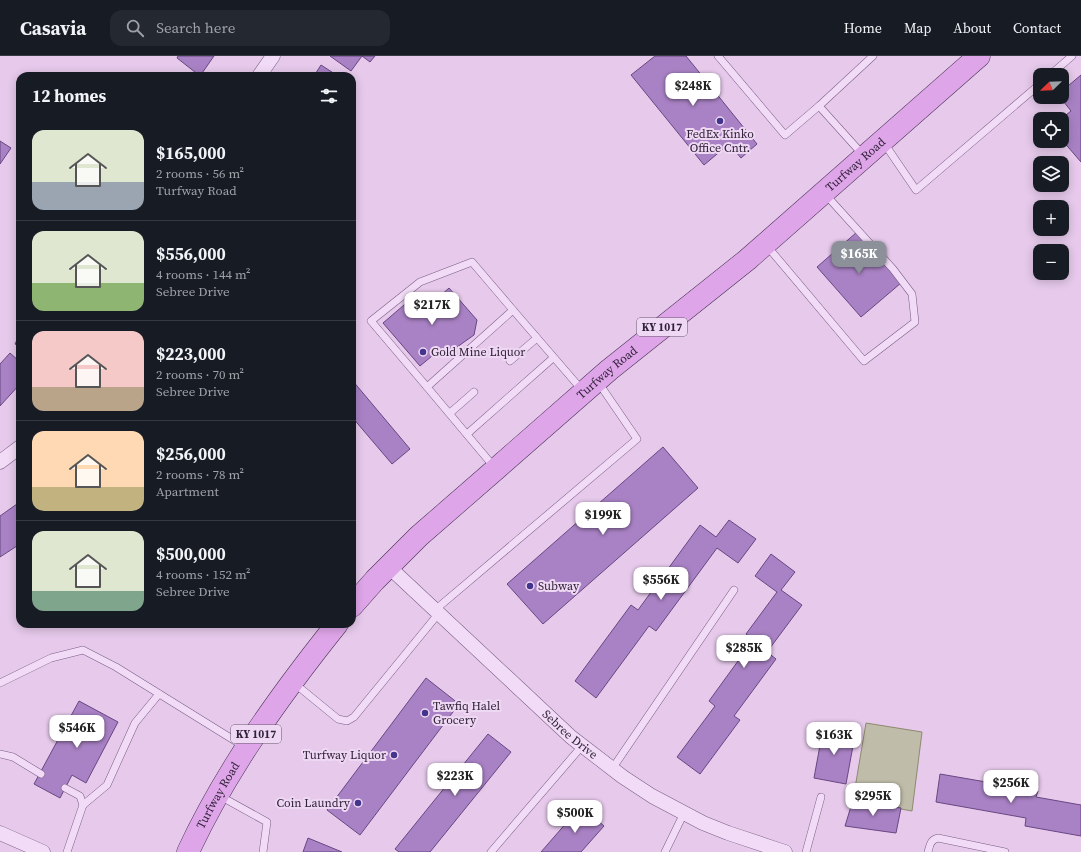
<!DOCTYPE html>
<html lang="en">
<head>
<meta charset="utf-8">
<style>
  body { margin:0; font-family:"Source Serif 4",serif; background:#242831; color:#f1f3f6; height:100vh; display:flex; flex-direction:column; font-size:15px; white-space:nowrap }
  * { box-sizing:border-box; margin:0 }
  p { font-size:13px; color:#9ea1a6 }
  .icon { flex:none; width:22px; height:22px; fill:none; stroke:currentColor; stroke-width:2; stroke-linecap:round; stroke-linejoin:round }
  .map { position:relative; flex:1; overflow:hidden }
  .panel { position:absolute; left:16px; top:16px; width:340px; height:556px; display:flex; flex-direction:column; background:#171b24; border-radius:12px; box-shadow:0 2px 10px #0003 }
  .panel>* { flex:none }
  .needle { width:26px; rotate:247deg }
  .controls { position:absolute; left:1033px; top:12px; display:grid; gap:8px }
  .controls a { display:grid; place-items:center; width:36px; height:36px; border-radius:8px; background:#171b24; box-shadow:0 2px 10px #0003; font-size:20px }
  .price { position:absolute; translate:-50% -34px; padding:0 9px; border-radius:8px; background:#fff; color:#222; font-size:13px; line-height:26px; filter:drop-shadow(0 1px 2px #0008) }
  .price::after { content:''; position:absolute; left:50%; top:24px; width:12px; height:9px; margin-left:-6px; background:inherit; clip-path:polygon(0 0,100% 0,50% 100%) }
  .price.on { background:#8c9099; color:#fff }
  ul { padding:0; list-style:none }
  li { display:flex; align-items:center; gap:12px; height:100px; padding:0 16px }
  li+li { border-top:1px solid #363941 }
  li span { display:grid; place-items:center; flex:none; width:112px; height:80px; border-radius:12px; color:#555 }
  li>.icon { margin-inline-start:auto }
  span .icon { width:48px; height:48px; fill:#fffc; stroke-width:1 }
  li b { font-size:17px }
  h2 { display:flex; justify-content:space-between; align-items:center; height:48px; padding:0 16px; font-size:17px }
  header { display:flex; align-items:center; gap:24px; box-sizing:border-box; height:56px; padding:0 20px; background:#171b24; border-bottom:1px solid #363941 }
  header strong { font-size:19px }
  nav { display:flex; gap:22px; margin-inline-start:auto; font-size:14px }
  .search { width:280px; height:36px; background:#242831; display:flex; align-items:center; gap:10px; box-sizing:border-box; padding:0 14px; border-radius:12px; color:#9ea1a6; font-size:15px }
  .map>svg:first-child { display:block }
  .water { fill:#bfbca9; stroke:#8d8a70 }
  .building { fill:#a982c5; stroke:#684782 }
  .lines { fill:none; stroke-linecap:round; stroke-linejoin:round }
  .service-casing { stroke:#795f85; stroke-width:8 }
  .minor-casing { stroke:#795f85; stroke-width:15 }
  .primary-casing { stroke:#473354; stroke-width:23 }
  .service { stroke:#f2dbf6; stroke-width:7 }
  .minor { stroke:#f2dbf6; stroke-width:14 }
  .primary { stroke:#dfa5e9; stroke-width:22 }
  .poi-dot { fill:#43358e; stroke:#efd8f3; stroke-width:1.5 }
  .labels { text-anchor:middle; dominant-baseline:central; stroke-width:4; stroke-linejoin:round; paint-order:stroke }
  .shield { fill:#efd8f3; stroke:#69586f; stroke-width:1 }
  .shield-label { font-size:11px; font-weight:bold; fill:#2f2137 }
  .poi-label { font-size:12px; fill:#2f2137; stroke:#efd8f3; text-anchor:start }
  .street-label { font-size:12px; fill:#2f2137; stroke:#efd8f3 }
</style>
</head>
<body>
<header>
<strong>Casavia</strong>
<div class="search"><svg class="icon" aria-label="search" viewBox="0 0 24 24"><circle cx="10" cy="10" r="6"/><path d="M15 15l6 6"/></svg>Search here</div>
<nav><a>Home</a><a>Map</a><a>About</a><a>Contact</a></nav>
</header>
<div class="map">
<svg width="1081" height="796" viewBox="0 0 1081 796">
  <rect width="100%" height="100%" fill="#e6c9eb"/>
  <path class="water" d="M866,667L922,676L912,755L853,744Z"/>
  <g class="building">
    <path d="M178,0H214L200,20L177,2Z"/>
    <path d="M330,0H375L370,6L362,0L351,15Z"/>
    <path d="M655,0H686L757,88L741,102L729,88L704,109L631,19Z"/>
    <path d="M321,9L338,20H314Z"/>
    <path d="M1081,19V106L1062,84L1061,63L1071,55L1060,41H1062V35Z"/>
    <path d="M0,85L11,92L0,108Z"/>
    <path d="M857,176L901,227L861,261L817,211Z"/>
    <path d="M449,232L477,264L474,279L450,296L438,295L420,310L383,267L418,237L429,250Z"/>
    <path d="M20,278V291L15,288Z"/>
    <path d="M10,297L20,306V317L18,319L20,320V328L0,350V308Z"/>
    <path d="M352,324L410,393L392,408L352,361Z"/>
    <path d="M663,391L698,432L543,568L507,528Z"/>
    <path d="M17,448L20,452V488L0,501V460Z"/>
    <path d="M729,464L756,483L738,507L717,492L656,575L649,570L596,642L575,625L631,549L638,554L700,469L716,481Z"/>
    <path d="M771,498L795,516L781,534L802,549L767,596L776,603L734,660L740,664L700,718L677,701L715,650L709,645L754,583L746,578L777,536L755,520Z"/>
    <path d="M426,622L459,648L360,779L327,754Z"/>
    <path d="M79,645L118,666L86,727L72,719L60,742L34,728Z"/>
    <path d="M823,673L855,679L846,728L814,722Z"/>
    <path d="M488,678L511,696L430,796H399L395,793Z"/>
    <path d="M940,718L1038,735L1036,741L1081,749V780L1025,770L1026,762L936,746Z"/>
    <path d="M853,744L901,752L896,777L845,770Z"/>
    <path d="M581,750L604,770L581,796H541Z"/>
    <path d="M308,782L342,796H303Z"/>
  </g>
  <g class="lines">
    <g class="service-casing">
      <g id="service">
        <path d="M718,0L785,79L819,50L864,100"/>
        <path d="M1050,19L1072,0"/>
        <path d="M819,50L873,0"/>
        <path d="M884,87L916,134L1040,28"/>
        <path d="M767,190L864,305L915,266L912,238L893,213L825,138"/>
        <path d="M510,305L537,282"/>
        <path d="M427,331L371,265L420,226L472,206L513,254"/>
        <path d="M450,357L474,336"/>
        <path d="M467,378L553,302"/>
        <path d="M495,412L427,331L513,254L582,334"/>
        <path d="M435,554L637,383L598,326"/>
        <path d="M0,627L51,602L83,594L116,611L245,691"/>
        <path d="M294,627L338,663L347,665L354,661L439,557"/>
        <path d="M0,698L13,701L41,718"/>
        <path d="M612,713L734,534"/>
        <path d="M65,732L80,740L83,749"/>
        <path d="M220,740L267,766L263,796"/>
        <path d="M67,796L83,749L107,729L135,667L159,638"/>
        <path d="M491,796L582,690"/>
        <path d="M665,796L684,757"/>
        <path d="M806,796L821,741"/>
        <path d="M928,796C930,789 930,784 938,782L1005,796"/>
      </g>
    </g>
    <g class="minor-casing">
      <g id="minor">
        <path d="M259,20L273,0"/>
        <path d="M0,406L20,391"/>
        <path id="s1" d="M388,510L571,681L623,721L652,740L703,767L728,777L785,796"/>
        <path d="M0,777L43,796"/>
      </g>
    </g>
    <g class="primary-casing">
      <g id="primary">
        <path id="s2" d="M352,550L375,524L419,480L496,413L609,314L747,204L979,0"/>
        <path id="s3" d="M188,796C226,714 281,638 337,568"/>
      </g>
    </g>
    <use href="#service" class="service"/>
    <use href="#minor" class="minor"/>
    <use href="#primary" class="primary"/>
  </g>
  <g class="poi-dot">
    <circle cx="720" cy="65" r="4"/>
    <circle cx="423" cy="296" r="4"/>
    <circle cx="530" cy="530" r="4"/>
    <circle cx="425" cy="657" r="4"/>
    <circle cx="394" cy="699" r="4"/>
    <circle cx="358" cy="747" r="4"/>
  </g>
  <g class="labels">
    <g class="shield">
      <rect x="637" y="262" width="50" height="18" rx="3"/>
      <rect x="231" y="669" width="50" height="18" rx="3"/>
    </g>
    <g class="shield-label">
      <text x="662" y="271">KY 1017</text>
      <text x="256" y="678">KY 1017</text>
    </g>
    <g class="poi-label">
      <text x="720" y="78" text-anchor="middle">FedEx Kinko<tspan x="720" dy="14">Office Cntr.</tspan></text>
      <text x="431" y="296">Gold Mine Liquor</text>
      <text x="538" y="530">Subway</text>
      <text x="433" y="650">Tawfiq Halel<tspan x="433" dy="14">Grocery</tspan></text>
      <text x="386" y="699" text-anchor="end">Turfway Liquor</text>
      <text x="350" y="747" text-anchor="end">Coin Laundry</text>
    </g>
    <g class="street-label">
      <text stroke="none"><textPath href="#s2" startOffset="670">Turfway Road</textPath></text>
      <text stroke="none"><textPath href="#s2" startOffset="346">Turfway Road</textPath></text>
      <text stroke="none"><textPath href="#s1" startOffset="248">Sebree Drive</textPath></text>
      <text stroke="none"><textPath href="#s3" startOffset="64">Turfway Road</textPath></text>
    </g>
  </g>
</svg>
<div class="controls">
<a><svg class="needle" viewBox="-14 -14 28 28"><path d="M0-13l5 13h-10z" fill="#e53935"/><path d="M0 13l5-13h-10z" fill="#9ea1a6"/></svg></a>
<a><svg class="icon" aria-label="locate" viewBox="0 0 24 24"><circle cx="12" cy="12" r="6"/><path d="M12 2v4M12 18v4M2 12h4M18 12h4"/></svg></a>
<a><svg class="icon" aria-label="layers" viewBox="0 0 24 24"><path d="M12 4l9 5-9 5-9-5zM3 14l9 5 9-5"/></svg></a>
<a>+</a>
<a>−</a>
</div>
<b class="price" style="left:693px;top:51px">$248K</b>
<b class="price on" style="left:859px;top:219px">$165K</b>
<b class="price" style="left:432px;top:270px">$217K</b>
<b class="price" style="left:603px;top:480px">$199K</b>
<b class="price" style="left:661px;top:545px">$556K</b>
<b class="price" style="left:744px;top:613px">$285K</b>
<b class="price" style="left:77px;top:693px">$546K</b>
<b class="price" style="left:834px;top:700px">$163K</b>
<b class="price" style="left:455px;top:741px">$223K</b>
<b class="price" style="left:1011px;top:748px">$256K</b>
<b class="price" style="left:873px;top:761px">$295K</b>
<b class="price" style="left:575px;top:778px">$500K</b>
<section class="panel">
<h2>12 homes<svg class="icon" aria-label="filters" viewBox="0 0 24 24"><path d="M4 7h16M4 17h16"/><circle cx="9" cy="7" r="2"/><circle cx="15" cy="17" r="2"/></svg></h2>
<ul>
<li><span style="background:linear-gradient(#dfe7d0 65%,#9aa5b1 0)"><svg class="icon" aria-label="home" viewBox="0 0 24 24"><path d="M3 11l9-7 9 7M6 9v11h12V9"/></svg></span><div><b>$165,000</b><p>2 rooms · 56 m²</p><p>Turfway Road</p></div></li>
<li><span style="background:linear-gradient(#dfe7d0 65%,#8fb573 0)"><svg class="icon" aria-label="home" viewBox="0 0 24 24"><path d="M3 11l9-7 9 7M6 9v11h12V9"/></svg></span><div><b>$556,000</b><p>4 rooms · 144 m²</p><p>Sebree Drive</p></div></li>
<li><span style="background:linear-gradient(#f6c9c9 70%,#b9a48a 0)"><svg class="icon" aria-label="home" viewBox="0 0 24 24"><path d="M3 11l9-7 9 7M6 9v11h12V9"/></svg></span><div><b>$223,000</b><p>2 rooms · 70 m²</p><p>Sebree Drive</p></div></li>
<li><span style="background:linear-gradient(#ffd9b3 70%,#c2b280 0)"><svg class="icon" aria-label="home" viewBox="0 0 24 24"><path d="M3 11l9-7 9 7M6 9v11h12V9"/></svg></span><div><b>$256,000</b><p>2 rooms · 78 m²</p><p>Apartment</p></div></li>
<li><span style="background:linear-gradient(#dfe7d0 75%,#7fa58c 0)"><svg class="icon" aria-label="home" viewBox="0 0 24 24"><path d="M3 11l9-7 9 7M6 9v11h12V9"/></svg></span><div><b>$500,000</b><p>4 rooms · 152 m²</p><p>Sebree Drive</p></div></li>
</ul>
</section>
</div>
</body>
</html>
